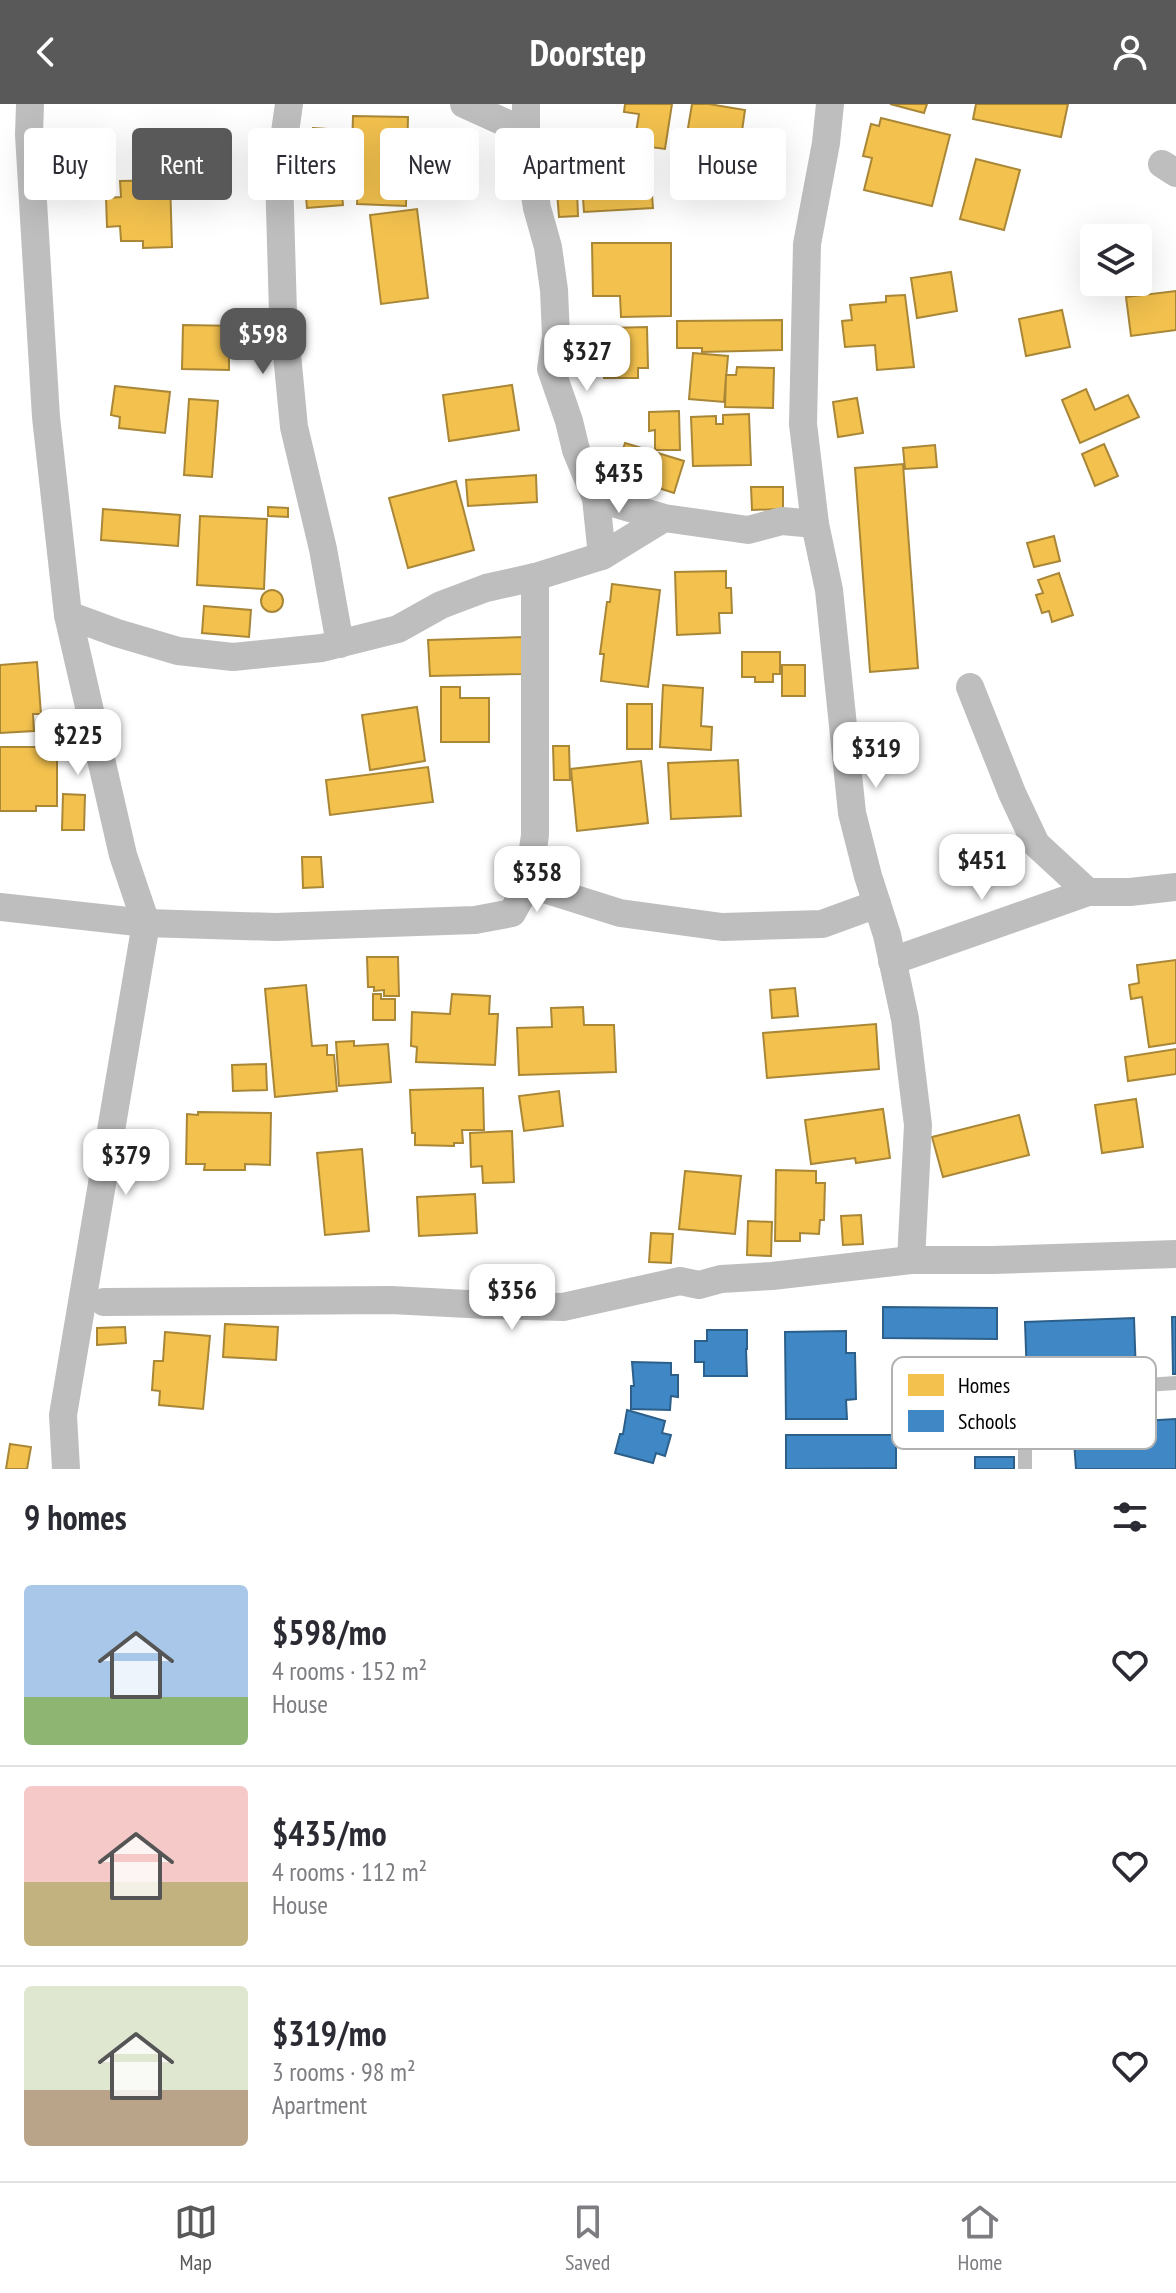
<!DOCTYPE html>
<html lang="en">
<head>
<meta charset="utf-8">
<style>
  body { margin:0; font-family:"PT Sans Narrow",sans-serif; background:#f2f2f3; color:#2b2b33; height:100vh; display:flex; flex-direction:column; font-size:30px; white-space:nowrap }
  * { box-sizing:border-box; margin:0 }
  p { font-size:26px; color:#7c7c81 }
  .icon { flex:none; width:44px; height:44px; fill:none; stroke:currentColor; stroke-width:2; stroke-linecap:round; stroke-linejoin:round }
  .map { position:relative; height:1365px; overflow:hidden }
  .side { display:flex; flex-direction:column; background:#fff; flex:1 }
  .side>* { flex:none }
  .hud { position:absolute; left:24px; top:24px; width:1128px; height:72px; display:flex; gap:16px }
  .buttons { position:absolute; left:1080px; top:120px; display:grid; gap:16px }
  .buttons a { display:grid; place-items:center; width:72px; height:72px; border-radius:8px; background:#fff; box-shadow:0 8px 32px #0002; font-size:40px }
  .price { position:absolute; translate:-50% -68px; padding:0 18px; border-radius:16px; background:#fff; color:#222; font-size:26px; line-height:52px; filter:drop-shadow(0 2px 4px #0008) }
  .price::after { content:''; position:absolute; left:50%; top:48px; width:24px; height:18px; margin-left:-12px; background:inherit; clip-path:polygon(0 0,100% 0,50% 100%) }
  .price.selected { background:#595959; color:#fff }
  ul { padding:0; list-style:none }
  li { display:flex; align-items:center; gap:24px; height:200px; padding:0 24px }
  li+li { border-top:2px solid #e1e1e2 }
  li span { display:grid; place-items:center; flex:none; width:224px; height:160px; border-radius:8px; color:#555 }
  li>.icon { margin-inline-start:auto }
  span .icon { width:96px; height:96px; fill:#fffc; stroke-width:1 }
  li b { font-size:34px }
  h2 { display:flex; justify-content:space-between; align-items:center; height:96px; padding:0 24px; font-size:34px }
  .tag { padding:0 28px; border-radius:8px; background:#fff; box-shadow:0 8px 32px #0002; font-size:28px; line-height:72px }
  .tag.selected { background:#595959; color:#fff }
  header { display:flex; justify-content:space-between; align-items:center; height:104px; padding:0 24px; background:#595959; color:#fff; font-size:36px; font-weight:600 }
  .menu { display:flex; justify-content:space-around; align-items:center; height:112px; border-top:2px solid #e1e1e2; background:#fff; font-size:22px; color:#7c7c81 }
  .menu a { display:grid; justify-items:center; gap:4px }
  .menu .selected { color:#595959 }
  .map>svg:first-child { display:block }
  .homes { fill:#f2c14e; stroke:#a98737; stroke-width:2 }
  .schools { fill:#3f88c5; stroke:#2c5f8a; stroke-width:2 }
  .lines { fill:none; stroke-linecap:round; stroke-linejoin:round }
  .lane { stroke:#bebebe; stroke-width:14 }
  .street { stroke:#bebebe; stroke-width:28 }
  .key { fill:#fff; stroke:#b2b2b2; stroke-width:2 }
  .key-label { font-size:22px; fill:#000 }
</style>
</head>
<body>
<header><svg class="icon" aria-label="back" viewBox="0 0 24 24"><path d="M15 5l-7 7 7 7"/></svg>Doorstep<svg class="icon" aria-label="person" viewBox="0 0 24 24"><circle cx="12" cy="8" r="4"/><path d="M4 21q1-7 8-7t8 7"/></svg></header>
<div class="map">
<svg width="1176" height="1365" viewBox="0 0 1176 1365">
  <rect width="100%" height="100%" fill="#fff"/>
  <g class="homes">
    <path d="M625,0H672L665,45L634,41L639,10L624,8Z"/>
    <path d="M692,0H709L745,6L741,34L736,33L730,68L682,60Z"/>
    <path d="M890,0H927L924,9Z"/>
    <path d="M976,0H1068L1061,33L973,15Z"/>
    <path d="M353,12L408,13L406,102L357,100L358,76L351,75Z"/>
    <path d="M881,14L950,31L932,102L864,86L872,54L863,52L871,20L879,22Z"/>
    <path d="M313,24L342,26L340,56L311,54Z"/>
    <path d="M976,55L1020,66L1004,126L960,115Z"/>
    <path d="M574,62L575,82L557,83L556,63Z"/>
    <path d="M650,63L653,104L584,108L581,67Z"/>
    <path d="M340,69L343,101L307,104L304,71Z"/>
    <path d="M170,76L172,143L143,144V137H121L120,122L107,123L106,94L121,93L120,77Z"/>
    <path d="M577,87L578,112L559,113L557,88Z"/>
    <path d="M417,105L428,194L381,200L370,111Z"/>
    <path d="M592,139H671V212L621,213L620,192H593Z"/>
    <path d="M951,168L957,207L917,214L911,174Z"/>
    <path d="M1176,187V226L1131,232L1126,193Z"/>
    <path d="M905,191L914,263L877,266L875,241L845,243L842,217L852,216L850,201L886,198V192Z"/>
    <path d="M1062,206L1070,243L1026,252L1019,215Z"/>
    <path d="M782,216V246L702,248V244H677V217Z"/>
    <path d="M183,221L240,222V246H229V266L182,265Z"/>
    <path d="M647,223L648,264H638V274H604V264H597V259H588V239H597V229H607V224Z"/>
    <path d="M693,249L728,252L724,298L689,295Z"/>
    <path d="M737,263L774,264L773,304L725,303L726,271H736Z"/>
    <path d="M512,281L519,326L449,337L443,291Z"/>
    <path d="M115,282L170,288L165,329L119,324L120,313L111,311Z"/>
    <path d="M1086,285L1095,306L1128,291L1139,313L1080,339L1062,296Z"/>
    <path d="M857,294L863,329L838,333L833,298Z"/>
    <path d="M189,295L218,297L212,373L184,371Z"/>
    <path d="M679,307L680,346H655V326L649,327V308Z"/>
    <path d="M749,310L751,361L693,362L691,313L716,312V320H723V311Z"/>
    <path d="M625,339L684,357L674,389L615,370Z"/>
    <path d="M1104,340L1118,372L1095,382L1082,350Z"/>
    <path d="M935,341L937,363L905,365L903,344Z"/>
    <path d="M903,360L918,564L870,568L855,364Z"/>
    <path d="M536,371L537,398L468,402L466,376Z"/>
    <path d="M456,377L474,446L408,464L389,394Z"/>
    <path d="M751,383H783V405L752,406Z"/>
    <path d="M268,403L288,404V413L268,412Z"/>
    <path d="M103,405L180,411L178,442L101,436Z"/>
    <path d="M200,412L267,415L264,485L197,481Z"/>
    <path d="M1054,432L1060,457L1034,463L1027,439Z"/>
    <path d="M726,467V484H731L732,509H719L720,529L677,531L675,468Z"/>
    <path d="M1059,469L1073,511L1052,518L1049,507L1042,509L1036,491L1043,489L1038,476Z"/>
    <path d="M612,480L660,486L648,583L601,577L604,550H600L607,498H610Z"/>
    <circle cx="272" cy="497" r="11"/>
    <path d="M204,502L251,506L249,533L202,529Z"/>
    <path d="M524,533V570L430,572L428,536Z"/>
    <path d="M742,548H780V570H773V578H755V573H742Z"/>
    <path d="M37,558L41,610H33L34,627L0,629V561Z"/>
    <rect x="782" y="561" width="23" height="31"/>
    <path d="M663,581L703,584L701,622L712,623L711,646L660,643Z"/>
    <path d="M441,583H460V594H489V638H441Z"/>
    <rect x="627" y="600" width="25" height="45"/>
    <path d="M417,603L425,657L370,666L362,611Z"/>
    <path d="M553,642H569L570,676H554Z"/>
    <path d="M0,643H57V702H36V707H0Z"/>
    <path d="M738,656L741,712L671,715L668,659Z"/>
    <path d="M641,657L648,719L577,727L571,665Z"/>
    <path d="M428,663L433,698L330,711L326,676Z"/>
    <path d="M63,690L85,691L84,726H62Z"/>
    <path d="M302,753H321L323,783L303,784Z"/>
    <path d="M367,853H398L399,892H384V886L374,887V883H368Z"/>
    <path d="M1176,856V939L1149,943L1142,893L1131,895L1129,881L1139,879L1137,861Z"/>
    <path d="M306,881L312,942L327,941V951H334L337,987L275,993L265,885Z"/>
    <path d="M795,884L798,912L772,914L770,886Z"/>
    <path d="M373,890H381V895H395V916H373Z"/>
    <path d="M452,890L490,892L489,910H498L495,961L416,958L417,943L411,942L412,908L450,910Z"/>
    <path d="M583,903L584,921H614L616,968L519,971L517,924L552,923L551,904Z"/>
    <path d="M876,920L879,965L767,974L763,929Z"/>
    <path d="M354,937V942L388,940L391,978L339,982L336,938Z"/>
    <path d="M1176,945V970L1128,977L1125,953Z"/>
    <path d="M266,960L267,986L233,987L232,961Z"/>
    <path d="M483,984L484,1026H462L463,1039H454V1042L415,1041V1029H412L410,986Z"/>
    <path d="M559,987L563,1022L524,1027L519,992Z"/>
    <path d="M1136,995L1143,1043L1102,1049L1095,1001Z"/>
    <path d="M883,1005L890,1054L856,1059L855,1054L811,1060L805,1016Z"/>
    <path d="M198,1008L271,1009L270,1061L245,1060V1066H204L205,1060H186L187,1010L198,1011Z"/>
    <path d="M1019,1011L1029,1051L943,1073L932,1033Z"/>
    <path d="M512,1027L514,1078L483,1079L482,1062L471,1063L470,1029Z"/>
    <path d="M362,1045L369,1127L325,1131L317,1049Z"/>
    <path d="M776,1066L816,1067V1079H825L824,1116H820L819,1130L800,1129V1137H775Z"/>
    <path d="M685,1067L741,1072L735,1130L679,1125Z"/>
    <path d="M475,1090L477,1129L419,1132L417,1093Z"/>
    <path d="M861,1111L863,1140L843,1141L841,1112Z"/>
    <path d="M748,1117L772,1118L771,1152L747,1151Z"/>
    <path d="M651,1129L673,1130L671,1159L649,1158Z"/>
    <path d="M225,1220L278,1223L276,1256L223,1253Z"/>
    <path d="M125,1223L126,1239L97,1241V1224Z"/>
    <path d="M165,1228L210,1232L203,1305L159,1301L160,1287L152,1286L154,1257H163Z"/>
    <path d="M10,1340L31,1343L27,1365H6Z"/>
  </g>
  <g class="schools">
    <path d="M883,1203L997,1204V1235L883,1234Z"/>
    <path d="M1172,1213H1176V1270H1173Z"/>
    <path d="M1134,1214L1136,1271L1027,1275L1025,1218Z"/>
    <path d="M707,1226H747V1245H746L747,1272H704V1258H695V1237H707Z"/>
    <path d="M846,1227V1249H855L856,1295L846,1296L847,1315H786L785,1228Z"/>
    <path d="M632,1258L671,1259V1271H678V1293L671,1292L670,1306L631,1305V1282H634Z"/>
    <path d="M627,1306L665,1317L662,1329L671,1331L665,1352L656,1349L653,1359L615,1349L620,1330H623Z"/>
    <path d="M1176,1315V1365H1076L1074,1337L1090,1336L1089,1320Z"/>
    <path d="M786,1331H896V1364L786,1365Z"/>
    <rect x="975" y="1353" width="39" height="12"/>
  </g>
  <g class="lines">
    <path class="lane" d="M1025,1365V1331L1043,1297L1069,1286L1176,1279"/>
    <g class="street">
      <path d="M30,0L29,31L46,313L68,511L117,529L178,547L233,553L322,544L398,525L441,501L486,484L535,473L602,452L596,394"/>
      <path d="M289,0L279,70L283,209L294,323L323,445L340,540"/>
      <path d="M464,0L526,28"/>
      <path d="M526,0V28L531,67L537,104L548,143L554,186L556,233L551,265L569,317L576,346L596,394L664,414L748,426L782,417L815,420"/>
      <path d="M830,0L826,39L807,140L803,320L815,420L829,486L852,709L868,772L887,831L905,915L918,1021L911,1156H992L1176,1150"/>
      <path d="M1162,60L1176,69"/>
      <path d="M602,452L664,414"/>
      <path d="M535,473V731L528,780L620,809L722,823L822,820L877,800"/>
      <path d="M970,583L1012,689L1036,740L1088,788H1130L1176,783"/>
      <path d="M0,803L146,819L275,823L475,816L512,809L528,780"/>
      <path d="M892,857L1088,788"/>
      <path d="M104,1198L391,1196L487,1201L563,1203L680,1177L699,1181L721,1175L772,1172L911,1156"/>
      <path d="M66,1365L63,1311L146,819L123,751L68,511"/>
    </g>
  </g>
  <rect x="892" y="1253" width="264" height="92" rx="12" class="key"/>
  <rect x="908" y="1270" width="36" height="22" fill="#f2c14e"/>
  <rect x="908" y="1306" width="36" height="22" fill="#3f88c5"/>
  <g class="key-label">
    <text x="958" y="1289">Homes</text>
    <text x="958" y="1325">Schools</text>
  </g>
</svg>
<div class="buttons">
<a><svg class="icon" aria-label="layers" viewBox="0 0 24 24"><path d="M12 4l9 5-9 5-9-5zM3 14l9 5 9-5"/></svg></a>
</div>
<b class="price selected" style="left:263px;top:272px">$598</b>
<b class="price" style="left:587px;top:289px">$327</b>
<b class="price" style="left:619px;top:411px">$435</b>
<b class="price" style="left:78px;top:673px">$225</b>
<b class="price" style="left:876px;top:686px">$319</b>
<b class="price" style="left:982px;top:798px">$451</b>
<b class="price" style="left:537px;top:810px">$358</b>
<b class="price" style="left:126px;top:1093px">$379</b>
<b class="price" style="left:512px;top:1228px">$356</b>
<div class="hud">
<a class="tag">Buy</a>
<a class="tag selected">Rent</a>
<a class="tag">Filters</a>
<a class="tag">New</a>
<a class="tag">Apartment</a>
<a class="tag">House</a>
</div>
</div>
<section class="side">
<h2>9 homes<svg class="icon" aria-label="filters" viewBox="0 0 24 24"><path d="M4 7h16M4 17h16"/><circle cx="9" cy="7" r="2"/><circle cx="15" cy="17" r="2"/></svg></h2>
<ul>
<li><span style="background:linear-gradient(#a9c7e8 70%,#8fb573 0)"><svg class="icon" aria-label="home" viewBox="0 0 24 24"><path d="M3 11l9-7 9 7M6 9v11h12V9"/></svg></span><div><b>$598/mo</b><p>4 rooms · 152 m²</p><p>House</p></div><svg class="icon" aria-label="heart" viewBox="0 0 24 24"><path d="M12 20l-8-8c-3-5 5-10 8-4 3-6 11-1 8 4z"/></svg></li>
<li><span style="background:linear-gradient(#f6c9c9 60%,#c2b280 0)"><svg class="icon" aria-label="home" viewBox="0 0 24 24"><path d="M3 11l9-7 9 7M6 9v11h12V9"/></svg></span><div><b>$435/mo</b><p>4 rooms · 112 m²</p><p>House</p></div><svg class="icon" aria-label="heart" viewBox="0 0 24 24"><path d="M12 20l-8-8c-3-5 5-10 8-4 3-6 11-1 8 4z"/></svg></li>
<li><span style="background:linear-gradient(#dfe7d0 65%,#b9a48a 0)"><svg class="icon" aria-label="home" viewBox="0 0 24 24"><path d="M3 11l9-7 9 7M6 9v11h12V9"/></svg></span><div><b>$319/mo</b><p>3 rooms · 98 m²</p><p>Apartment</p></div><svg class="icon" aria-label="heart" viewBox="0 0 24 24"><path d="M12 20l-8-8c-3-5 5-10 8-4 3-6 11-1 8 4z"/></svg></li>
</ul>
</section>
<nav class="menu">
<a class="selected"><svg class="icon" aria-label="map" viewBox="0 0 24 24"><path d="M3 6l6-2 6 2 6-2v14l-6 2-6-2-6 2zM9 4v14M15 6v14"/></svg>Map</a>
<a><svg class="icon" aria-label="saved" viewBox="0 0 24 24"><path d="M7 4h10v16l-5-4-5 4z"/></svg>Saved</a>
<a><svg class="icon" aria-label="home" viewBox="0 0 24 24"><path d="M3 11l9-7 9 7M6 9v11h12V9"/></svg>Home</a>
</nav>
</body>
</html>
